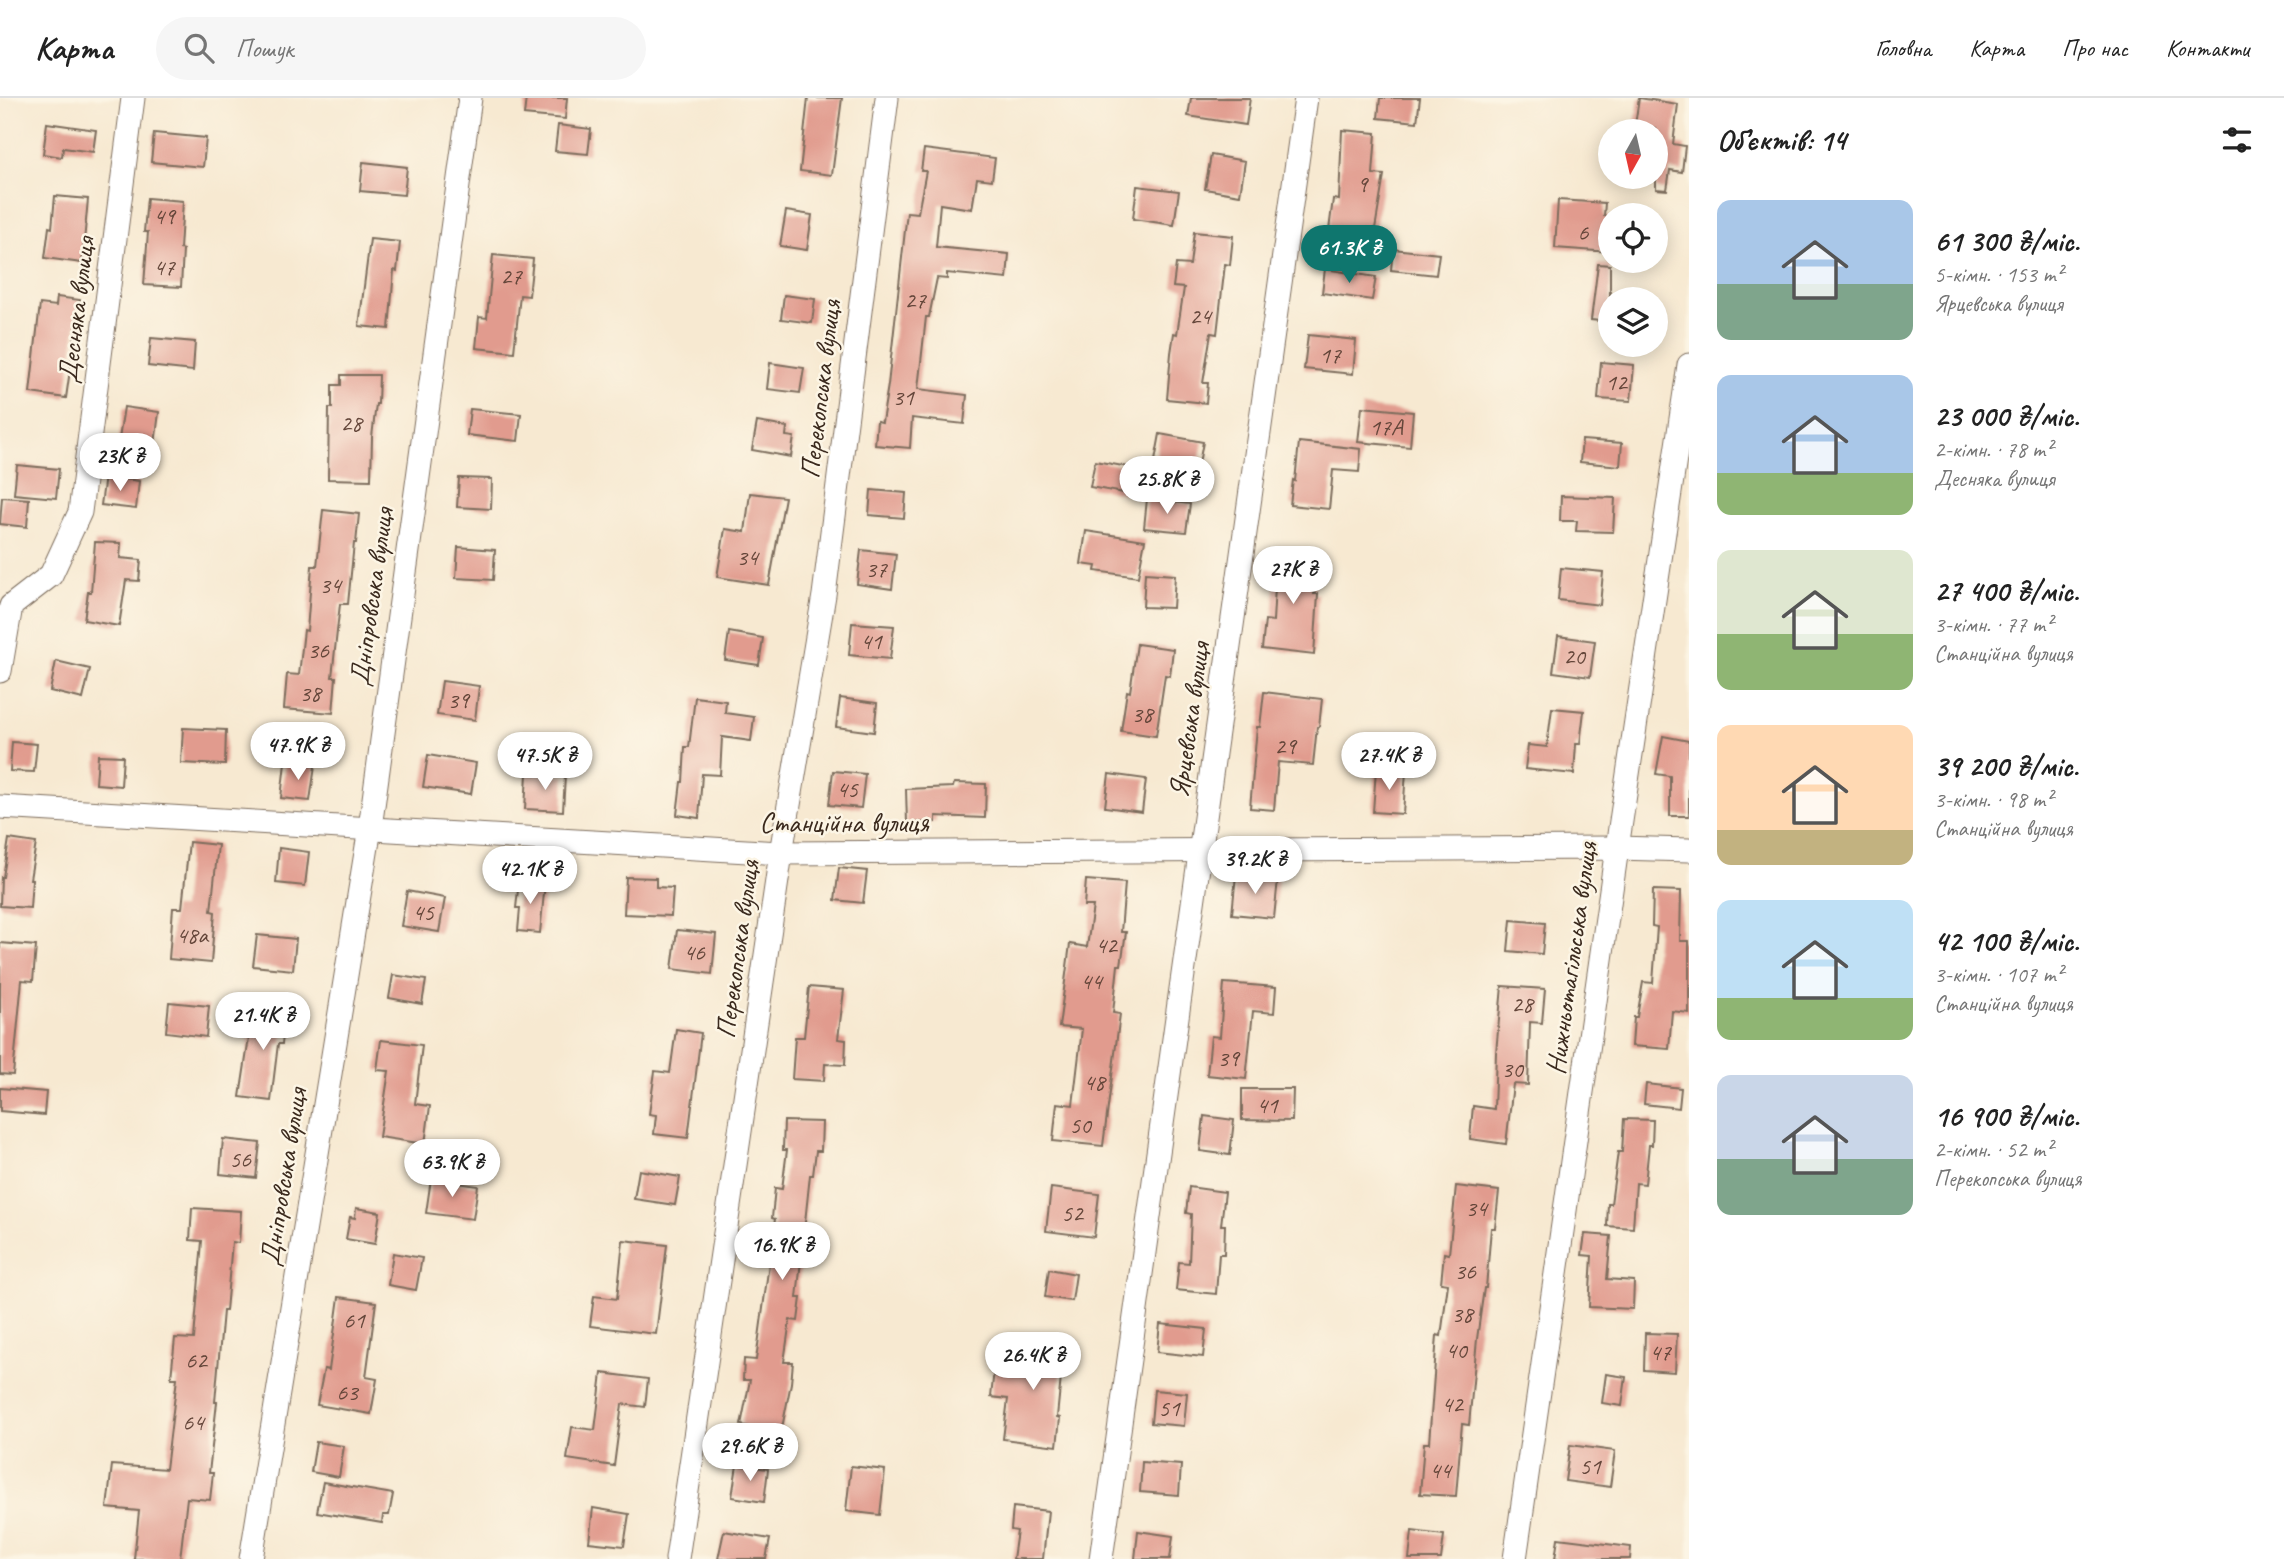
<!DOCTYPE html>
<html lang="uk">
<head>
<meta charset="utf-8">
<style>
  body { margin:0; font-family:Caveat,sans-serif; background:#f6f6f6; color:#222; height:100vh; display:flex; flex-direction:column; font-size:26px; white-space:nowrap }
  * { box-sizing:border-box; margin:0 }
  p { font-size:23px; color:#767676 }
  .icon { flex:none; width:38px; height:38px; fill:none; stroke:currentColor; stroke-width:2; stroke-linecap:round; stroke-linejoin:round }
  .map { position:relative; flex:1; overflow:hidden }
  .details { display:flex; flex-direction:column; background:#fff; width:595px }
  .details>* { flex:none }
  .needle { width:46px; rotate:188deg }
  .controls { position:absolute; left:1598px; top:21px; display:grid; gap:14px }
  .controls a { display:grid; place-items:center; width:70px; height:70px; border-radius:50%; background:#fff; box-shadow:0 4px 18px #0003; font-size:35px }
  .price { position:absolute; translate:-50% -60px; padding:0 16px; border-radius:24px; background:#fff; color:#222; font-size:23px; line-height:46px; filter:drop-shadow(0 2px 4px #0008) }
  .price::after { content:''; position:absolute; left:50%; top:42px; width:21px; height:16px; margin-left:-10px; background:inherit; clip-path:polygon(0 0,100% 0,50% 100%) }
  .price.current { background:#0f766e; color:#fff }
  ul { padding:0; list-style:none }
  li { display:flex; align-items:center; gap:21px; height:175px; padding:0 28px }
  li span { display:grid; place-items:center; flex:none; width:196px; height:140px; border-radius:14px; color:#555 }
  li>.icon { margin-inline-start:auto }
  span .icon { width:84px; height:84px; fill:#fffc; stroke-width:1 }
  li b { font-size:30px }
  h2 { display:flex; justify-content:space-between; align-items:center; height:84px; padding:0 28px; font-size:30px }
  header { display:flex; align-items:center; gap:42px; box-sizing:border-box; height:98px; padding:0 35px; background:#fff; border-bottom:2px solid #e0e0e0 }
  header strong { font-size:33px }
  nav { display:flex; gap:38px; margin-inline-start:auto; font-size:24px }
  .search { width:490px; height:63px; background:#f6f6f6; display:flex; align-items:center; gap:18px; box-sizing:border-box; padding:0 24px; border-radius:38px; color:#767676; font-size:26px }
  main { display:flex; flex:1; min-height:0 }
  .map>svg:first-child { display:block }
  .building { fill:#e19b8e }
  .lines { fill:none; stroke-linecap:round; stroke-linejoin:round }
  .street-casing { stroke:#7d6d5d; stroke-width:25 }
  .street { stroke:#fff; stroke-width:23 }
  .labels { text-anchor:middle; dominant-baseline:central; stroke-width:5; stroke-linejoin:round; paint-order:stroke }
  .number-label { font-size:24px; fill:#64463a }
  .street-label { font-size:28px; fill:#3b2a1e; stroke:#fcf5e5 }
</style>
</head>
<body>
<header>
<strong>Карта</strong>
<div class="search"><svg class="icon" aria-label="search" viewBox="0 0 24 24"><circle cx="10" cy="10" r="6"/><path d="M15 15l6 6"/></svg>Пошук</div>
<nav><a>Головна</a><a>Карта</a><a>Про нас</a><a>Контакти</a></nav>
</header>
<main>
<div class="map">
<svg width="1689" height="1461" viewBox="0 0 1689 1461">
  <rect width="100%" height="100%" fill="#fcf5e5"/>
  <filter id="ink" filterUnits="userSpaceOnUse"><feTurbulence type="fractalNoise" baseFrequency=".0143" numOctaves="2"/><feDisplacementMap in="SourceGraphic" scale="14" xChannelSelector="R" yChannelSelector="G"/><feConvolveMatrix kernelMatrix="1 2 1 2 8 2 1 2 1" color-interpolation-filters="sRGB"/></filter>
  <filter id="wash" filterUnits="userSpaceOnUse"><feTurbulence type="fractalNoise" baseFrequency=".00686" numOctaves="4" result="noise"/><feDisplacementMap in="SourceGraphic" scale="28" xChannelSelector="R" yChannelSelector="G"/><feGaussianBlur stdDeviation="1.57" result="paint"/><feColorMatrix in="noise" values="0 0 0 0 0 0 0 0 0 0 0 0 0 0 0 0 0 1.4 0 .05"/><feComposite in="paint" operator="in"/></filter>
  <g filter="url(#wash)">
    <rect width="100%" height="100%" fill="#f7e9d1"/>
    <g id="blocks">
      <g class="building">
        <path d="M526,0H567L565,21L524,17Z"/>
        <path d="M808,0H842L832,77L800,73Z"/>
        <path d="M1191,0H1250L1246,27L1188,18Z"/>
        <path d="M1380,0H1420L1417,24L1378,20Z"/>
        <path d="M1639,0L1678,6L1673,46L1685,48L1682,74L1670,72L1667,92L1656,91V30L1635,27Z"/>
        <path d="M47,25L96,32L93,54L63,50L62,59L43,56Z"/>
        <path d="M558,27L591,31L588,56L555,53Z"/>
        <path d="M1342,32L1376,35L1373,76L1384,77L1374,137L1329,132L1333,101L1339,102Z"/>
        <path d="M154,35L206,40L203,69L151,64Z"/>
        <path d="M924,51L995,60L992,82L977,80L972,111L940,106L936,149L1009,156L1007,181L947,175V181L937,180L929,219H926L918,291L967,297L964,326L912,320L910,350L875,347L877,323L882,324L888,287L907,114L918,115L926,73H921Z"/>
        <path d="M1211,57L1245,63L1240,97L1205,91Z"/>
        <path d="M363,64L407,69L404,97L360,93Z"/>
        <path d="M1137,88L1179,93L1174,127L1133,121Z"/>
        <path d="M55,98L88,101L82,165L45,160L49,129L52,130Z"/>
        <path d="M147,100L183,103L180,151L183,152L181,189L144,187L148,134H144Z"/>
        <path d="M1558,102L1605,105L1604,118L1610,119V154L1555,150Z"/>
        <path d="M786,113L812,117L807,152L780,148Z"/>
        <path d="M1194,134L1233,138L1230,167L1225,166L1217,236L1211,235L1203,285H1208L1206,305L1167,301L1171,255L1174,235L1177,236L1184,190L1173,189L1176,166L1190,167Z"/>
        <path d="M370,141L400,144L397,173L394,172L389,231L359,228Z"/>
        <path d="M1393,151L1439,156L1436,177L1391,172Z"/>
        <path d="M493,157L533,161L529,198L520,197L514,254L476,250L479,219L487,220Z"/>
        <path d="M1598,166L1610,167V224L1591,222Z"/>
        <path d="M1325,171L1376,179L1372,202L1322,195Z"/>
        <path d="M784,197L815,201L812,225L781,221Z"/>
        <path d="M57,199L80,202L66,300L30,295L40,206L56,208Z"/>
        <path d="M1308,237L1356,242L1353,276L1304,271Z"/>
        <path d="M151,240L195,244L193,273L148,268Z"/>
        <path d="M1601,264L1634,267L1631,303L1598,301Z"/>
        <path d="M770,265L804,270L800,295L767,291Z"/>
        <path d="M341,277H379L378,306H376L372,339L371,382L328,381L329,310H332V287H341Z"/>
        <path d="M124,309L159,314L155,346L119,341Z"/>
        <path d="M1362,309L1413,314L1410,349L1358,344Z"/>
        <path d="M470,311L521,316L518,343L467,337Z"/>
        <path d="M757,324L787,329L786,338L794,339L791,359L752,352Z"/>
        <path d="M1160,336L1203,344L1198,371L1155,363Z"/>
        <path d="M1582,342L1622,345L1620,368L1580,364Z"/>
        <path d="M1299,344L1361,351L1359,374L1333,372L1329,411L1290,407L1293,382L1295,383Z"/>
        <path d="M1095,363L1140,371L1135,397L1090,389Z"/>
        <path d="M17,367L59,371L56,400L14,396Z"/>
        <path d="M105,378L139,383L136,411L101,407Z"/>
        <path d="M459,380L492,381L491,411L457,409Z"/>
        <path d="M871,392L906,395L904,420L869,417Z"/>
        <path d="M750,395L785,399L769,487L717,479L725,431L745,434Z"/>
        <path d="M1561,398L1615,400L1613,434L1576,433L1577,423H1560Z"/>
        <path d="M2,399L29,401L27,429L0,426Z"/>
        <path d="M1147,401L1190,406L1186,434L1144,430Z"/>
        <path d="M323,412L359,416L356,445H354L348,506H340L332,579H336L333,615L284,611L287,576L299,577L304,532L307,533L312,468H317Z"/>
        <path d="M1086,433L1145,442L1138,479L1095,473L1096,468L1081,466Z"/>
        <path d="M95,444L121,445L120,460L141,462L139,483L126,482L119,528L84,522L88,494H91Z"/>
        <path d="M458,449L495,452L493,482L456,480Z"/>
        <path d="M861,452L896,456L892,491L857,486Z"/>
        <path d="M1277,455L1316,456L1314,496H1318L1314,557L1262,551L1265,522L1273,523Z"/>
        <path d="M1561,470L1603,474L1600,507L1558,502Z"/>
        <path d="M1145,475L1175,477L1173,510L1143,509Z"/>
        <path d="M852,525L894,528L890,561L849,557Z"/>
        <path d="M729,534L763,540L759,567L725,562Z"/>
        <path d="M1558,538L1595,543L1590,579L1553,574Z"/>
        <path d="M1137,546L1173,551L1170,578L1165,577L1156,638L1121,633L1127,593L1130,594Z"/>
        <path d="M56,563L90,571L83,601L50,593Z"/>
        <path d="M442,583L479,588L475,622L437,617Z"/>
        <path d="M1264,594L1322,601L1319,629H1317L1313,667L1278,664L1274,712L1250,710L1257,629H1260Z"/>
        <path d="M695,599L726,603L725,615L754,619L751,643L722,639L720,677L702,676L699,720L677,717L681,684H683L685,649H689Z"/>
        <path d="M840,600L877,605L874,634L836,629Z"/>
        <path d="M1552,610L1584,613L1580,646H1576L1574,676L1525,671L1528,647L1547,649Z"/>
        <path d="M183,630L226,632L225,667L181,665Z"/>
        <path d="M1663,638L1689,643V718H1670V678L1656,676Z"/>
        <path d="M12,644L37,646L34,674L10,673Z"/>
        <path d="M98,657L123,658L121,688L96,686Z"/>
        <path d="M428,657L476,665L471,696L423,689Z"/>
        <path d="M285,665L315,668L310,703L281,700Z"/>
        <path d="M1376,671L1406,673L1403,716L1373,714Z"/>
        <path d="M833,673L865,676L861,710L829,707Z"/>
        <path d="M527,676L565,678L563,713L525,711Z"/>
        <path d="M1109,676L1146,681L1142,714L1105,709Z"/>
        <path d="M954,685L986,686L985,720L936,718V724L907,725L906,691L953,689Z"/>
        <path d="M9,741L36,745L30,781H32L30,810L0,808L1,779H3Z"/>
        <path d="M189,744L218,747L211,813L215,814L211,865L169,861L173,810H182Z"/>
        <path d="M279,750L309,754L305,788L276,785Z"/>
        <path d="M839,770L867,773L863,805L835,802Z"/>
        <path d="M1236,777L1278,781L1274,820L1232,816Z"/>
        <path d="M626,779L656,780V789L673,790L671,818L624,816Z"/>
        <path d="M1086,782L1125,785L1121,834H1126L1121,867H1118L1113,915L1120,916L1103,1048L1053,1043L1057,1005L1073,1007L1082,931L1059,929L1070,846L1087,849L1093,808H1084Z"/>
        <path d="M519,783L545,785L540,835L518,833L520,810H516Z"/>
        <path d="M1653,792L1681,793L1680,843H1689V915L1672,913L1669,951L1632,948L1634,919H1637L1643,884L1653,885L1657,829L1652,828Z"/>
        <path d="M407,793L445,800L439,834L401,828Z"/>
        <path d="M1511,822L1545,825L1542,856L1508,853Z"/>
        <path d="M677,832L716,836L712,876L672,871Z"/>
        <path d="M257,837L296,841L293,872L253,868Z"/>
        <path d="M0,845L36,848L33,883L22,882L13,977L0,976Z"/>
        <path d="M393,877L426,882L422,906L389,900Z"/>
        <path d="M1224,885L1276,889L1274,915L1253,913L1246,981L1207,977L1211,938L1220,939Z"/>
        <path d="M1502,888L1545,891L1542,925L1530,924L1528,987L1513,986L1506,1046L1470,1041L1473,1008L1494,1011L1496,955Z"/>
        <path d="M809,889L844,892L838,941L846,942L845,967L825,966L824,983L792,981L795,939H804Z"/>
        <path d="M169,904L209,908L206,939L166,934Z"/>
        <path d="M254,907L286,911L282,946H278L271,1003L240,999Z"/>
        <path d="M676,931L701,935L688,1040L654,1036L656,1017L649,1016L655,973L670,975Z"/>
        <path d="M381,942L422,947L415,1006L430,1008L425,1046L379,1039L389,973L377,972Z"/>
        <path d="M1646,986L1681,990L1679,1010L1644,1006Z"/>
        <path d="M0,990L46,994L44,1017L0,1013Z"/>
        <path d="M1242,991H1293L1292,1023L1242,1022Z"/>
        <path d="M1204,1018L1234,1022L1230,1057L1200,1053Z"/>
        <path d="M1624,1021L1653,1022L1652,1047H1649L1645,1086L1636,1085L1633,1130L1607,1128L1608,1106H1611L1618,1054H1622Z"/>
        <path d="M784,1023L822,1024L821,1053H816L813,1077H810L797,1200H801L798,1223L790,1222L784,1264H793L791,1285L781,1335L741,1327L750,1282H743L744,1261L756,1262L775,1121L772,1120L775,1090L782,1091L787,1052H783Z"/>
        <path d="M223,1041L260,1045L256,1080L220,1076Z"/>
        <path d="M639,1072L680,1079L675,1107L634,1101Z"/>
        <path d="M431,1081L478,1088L473,1121L426,1115Z"/>
        <path d="M1456,1088L1499,1093L1495,1130H1491L1486,1190H1484L1477,1241L1469,1327L1462,1326L1456,1398L1420,1396L1424,1345H1429L1437,1237L1441,1238L1448,1186L1441,1185L1444,1155L1449,1156Z"/>
        <path d="M1189,1089L1225,1094L1221,1127H1225L1224,1156H1219L1216,1196L1176,1192L1179,1164L1189,1165L1191,1116L1186,1115Z"/>
        <path d="M1051,1090L1099,1096L1094,1139L1046,1133Z"/>
        <path d="M192,1110L241,1113L239,1145L232,1144L226,1213H223L215,1304H217L209,1375H213L210,1402L187,1400L180,1461H134L139,1413L107,1410L112,1367L166,1371L177,1280H171L175,1240L194,1241L202,1143L190,1142Z"/>
        <path d="M356,1110L380,1114L375,1146L346,1141L350,1119L355,1120Z"/>
        <path d="M1585,1136L1611,1138L1607,1181L1634,1183L1633,1211L1589,1209L1592,1158L1582,1157Z"/>
        <path d="M623,1142L667,1147L656,1236L590,1228L594,1198L617,1201Z"/>
        <path d="M393,1155L422,1160L416,1192L388,1187Z"/>
        <path d="M1049,1171L1076,1176L1072,1203L1045,1199Z"/>
        <path d="M339,1199L376,1204L366,1279L377,1281L371,1316L317,1307L324,1271L329,1272Z"/>
        <path d="M1160,1226L1206,1231L1203,1259L1157,1254Z"/>
        <path d="M1645,1235L1677,1236L1675,1274L1644,1272Z"/>
        <path d="M1025,1237L1065,1239L1057,1319L1060,1320L1057,1348L1003,1341L1008,1301L991,1299L994,1272L1023,1275Z"/>
        <path d="M602,1275L648,1281L645,1309L622,1306L614,1368L567,1361L572,1329L595,1332Z"/>
        <path d="M1606,1276L1626,1279L1622,1308L1602,1305Z"/>
        <path d="M1154,1292L1187,1295L1184,1328L1151,1325Z"/>
        <path d="M316,1344L344,1348L339,1379L311,1374Z"/>
        <path d="M1570,1347L1615,1353L1610,1389L1565,1383Z"/>
        <path d="M1142,1364L1181,1367L1179,1397L1140,1394Z"/>
        <path d="M737,1367L768,1371L764,1404L732,1399Z"/>
        <path d="M851,1368L885,1372L880,1417L846,1413Z"/>
        <path d="M323,1384L393,1396L389,1417H383L382,1425L317,1414Z"/>
        <path d="M1013,1409L1048,1413L1043,1461H1013L1017,1433L1011,1432Z"/>
        <path d="M593,1410L629,1416L624,1448L589,1444Z"/>
        <path d="M724,1433L770,1441L766,1461H718Z"/>
        <path d="M1138,1433L1173,1438L1170,1461H1135Z"/>
        <path d="M1412,1433L1444,1437L1441,1461H1409Z"/>
        <path d="M1558,1440L1631,1449L1630,1461H1555Z"/>
      </g>
    </g>
  </g>
  <g filter="url(#ink)">
    <use href="#blocks" fill-opacity="0" stroke="#7d6d5d" stroke-width="2"/>
    <g class="lines">
      <g class="street-casing">
        <g id="street">
          <path d="M0,573L11,508L51,477L80,414L133,0"/>
          <path d="M0,709L781,755L1617,750L1689,752"/>
          <path d="M251,1461L370,730L470,0"/>
          <path d="M677,1461L781,755L824,497L887,0"/>
          <path d="M1101,1461L1306,0"/>
          <path d="M1515,1461L1617,750L1689,267"/>
        </g>
      </g>
      <use href="#street" class="street"/>
    </g>
  </g>
  <g class="labels">
    <g class="number-label">
      <text x="1362" y="86">9</text>
      <text x="164" y="118">49</text>
      <text x="1583" y="134">6</text>
      <text x="164" y="169">47</text>
      <text x="511" y="178">27</text>
      <text x="915" y="202">27</text>
      <text x="1200" y="218">24</text>
      <text x="1330" y="257">17</text>
      <text x="1616" y="284">12</text>
      <text x="903" y="299">31</text>
      <text x="351" y="325">28</text>
      <text x="1386" y="329">17А</text>
      <text x="747" y="459">34</text>
      <text x="876" y="471">37</text>
      <text x="330" y="487">34</text>
      <text x="871" y="543">41</text>
      <text x="318" y="552">36</text>
      <text x="1574" y="558">20</text>
      <text x="310" y="595">38</text>
      <text x="458" y="602">39</text>
      <text x="1142" y="616">38</text>
      <text x="1285" y="648">29</text>
      <text x="847" y="691">45</text>
      <text x="423" y="814">45</text>
      <text x="192" y="837">48а</text>
      <text x="1106" y="847">42</text>
      <text x="694" y="854">46</text>
      <text x="1091" y="883">44</text>
      <text x="1522" y="906">28</text>
      <text x="1228" y="960">39</text>
      <text x="1512" y="971">30</text>
      <text x="1094" y="984">48</text>
      <text x="1267" y="1007">41</text>
      <text x="1080" y="1027">50</text>
      <text x="240" y="1061">56</text>
      <text x="1476" y="1110">34</text>
      <text x="1072" y="1115">52</text>
      <text x="1465" y="1173">36</text>
      <text x="1462" y="1216">38</text>
      <text x="354" y="1222">61</text>
      <text x="1456" y="1252">40</text>
      <text x="1660" y="1254">47</text>
      <text x="196" y="1262">62</text>
      <text x="347" y="1294">63</text>
      <text x="1452" y="1306">42</text>
      <text x="1169" y="1310">51</text>
      <text x="193" y="1324">64</text>
      <text x="1590" y="1368">51</text>
      <text x="1440" y="1372">44</text>
    </g>
    <g class="street-label">
      <text transform="translate(76 212) rotate(-83)">Десняка вулиця</text>
      <text transform="translate(820 291) rotate(-83)">Перекопська вулиця</text>
      <text transform="translate(371 499) rotate(-82)">Дніпровська вулиця</text>
      <text transform="translate(1189 622) rotate(-82)">Ярцевська вулиця</text>
      <text x="844" y="724">Станційна вулиця</text>
      <text transform="translate(737 851) rotate(-82)">Перекопська вулиця</text>
      <text transform="translate(1571 860) rotate(-82)">Нижньотагільська вулиця</text>
      <text transform="translate(283 1079) rotate(-81)">Дніпровська вулиця</text>
    </g>
  </g>
</svg>
<div class="controls">
<a><svg class="needle" viewBox="-14 -14 28 28"><path d="M0-13l5 13h-10z" fill="#e53935"/><path d="M0 13l5-13h-10z" fill="#767676"/></svg></a>
<a><svg class="icon" aria-label="locate" viewBox="0 0 24 24"><circle cx="12" cy="12" r="6"/><path d="M12 2v4M12 18v4M2 12h4M18 12h4"/></svg></a>
<a><svg class="icon" aria-label="layers" viewBox="0 0 24 24"><path d="M12 4l9 5-9 5-9-5zM3 14l9 5 9-5"/></svg></a>
</div>
<b class="price current" style="left:1349px;top:187px">61.3K ₴</b>
<b class="price" style="left:120px;top:395px">23K ₴</b>
<b class="price" style="left:1167px;top:418px">25.8K ₴</b>
<b class="price" style="left:1293px;top:508px">27K ₴</b>
<b class="price" style="left:298px;top:684px">47.9K ₴</b>
<b class="price" style="left:545px;top:694px">47.5K ₴</b>
<b class="price" style="left:1389px;top:694px">27.4K ₴</b>
<b class="price" style="left:1255px;top:798px">39.2K ₴</b>
<b class="price" style="left:530px;top:808px">42.1K ₴</b>
<b class="price" style="left:263px;top:954px">21.4K ₴</b>
<b class="price" style="left:452px;top:1101px">63.9K ₴</b>
<b class="price" style="left:782px;top:1184px">16.9K ₴</b>
<b class="price" style="left:1033px;top:1294px">26.4K ₴</b>
<b class="price" style="left:750px;top:1385px">29.6K ₴</b>
</div>
<section class="details">
<h2>Об’єктів: 14<svg class="icon" aria-label="filters" viewBox="0 0 24 24"><path d="M4 7h16M4 17h16"/><circle cx="9" cy="7" r="2"/><circle cx="15" cy="17" r="2"/></svg></h2>
<ul>
<li><span style="background:linear-gradient(#a9c7e8 60%,#7fa58c 0)"><svg class="icon" aria-label="home" viewBox="0 0 24 24"><path d="M3 11l9-7 9 7M6 9v11h12V9"/></svg></span><div><b>61 300 ₴/міс.</b><p>5-кімн. · 153 m²</p><p>Ярцевська вулиця</p></div></li>
<li><span style="background:linear-gradient(#a9c7e8 70%,#8fb573 0)"><svg class="icon" aria-label="home" viewBox="0 0 24 24"><path d="M3 11l9-7 9 7M6 9v11h12V9"/></svg></span><div><b>23 000 ₴/міс.</b><p>2-кімн. · 78 m²</p><p>Десняка вулиця</p></div></li>
<li><span style="background:linear-gradient(#dfe7d0 60%,#8fb573 0)"><svg class="icon" aria-label="home" viewBox="0 0 24 24"><path d="M3 11l9-7 9 7M6 9v11h12V9"/></svg></span><div><b>27 400 ₴/міс.</b><p>3-кімн. · 77 m²</p><p>Станційна вулиця</p></div></li>
<li><span style="background:linear-gradient(#ffd9b3 75%,#c2b280 0)"><svg class="icon" aria-label="home" viewBox="0 0 24 24"><path d="M3 11l9-7 9 7M6 9v11h12V9"/></svg></span><div><b>39 200 ₴/міс.</b><p>3-кімн. · 98 m²</p><p>Станційна вулиця</p></div></li>
<li><span style="background:linear-gradient(#bfe0f5 70%,#8fb573 0)"><svg class="icon" aria-label="home" viewBox="0 0 24 24"><path d="M3 11l9-7 9 7M6 9v11h12V9"/></svg></span><div><b>42 100 ₴/міс.</b><p>3-кімн. · 107 m²</p><p>Станційна вулиця</p></div></li>
<li><span style="background:linear-gradient(#c9d6e8 60%,#7fa58c 0)"><svg class="icon" aria-label="home" viewBox="0 0 24 24"><path d="M3 11l9-7 9 7M6 9v11h12V9"/></svg></span><div><b>16 900 ₴/міс.</b><p>2-кімн. · 52 m²</p><p>Перекопська вулиця</p></div></li>
</ul>
</section>
</main>
</body>
</html>
